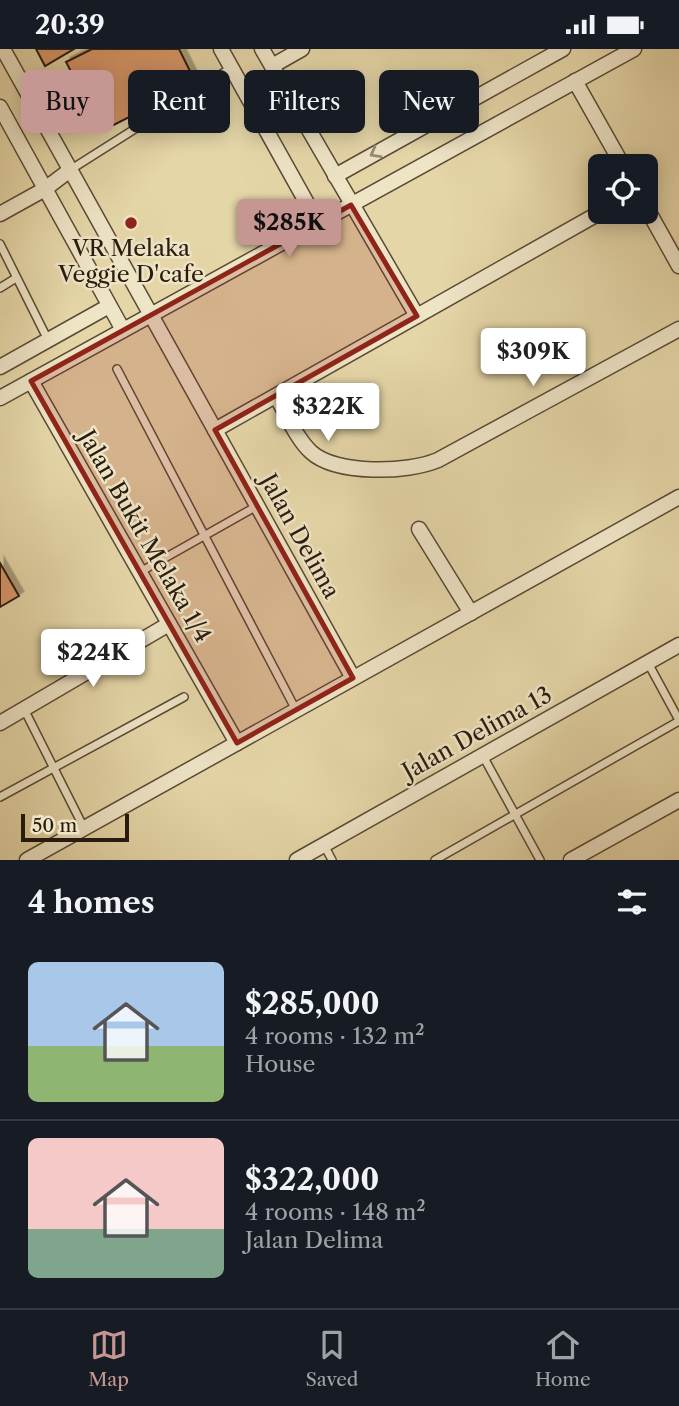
<!DOCTYPE html>
<html lang="en">
<head>
<meta charset="utf-8">
<style>
  body { margin:0; font-family:"Libre Caslon Text",serif; background:#242831; color:#f1f3f6; height:100vh; display:flex; flex-direction:column; font-size:26px; white-space:nowrap }
  * { box-sizing:border-box; margin:0 }
  p { font-size:23px; color:#9ea1a6 }
  .icon { flex:none; width:38px; height:38px; fill:none; stroke:currentColor; stroke-width:2; stroke-linecap:round; stroke-linejoin:round }
  .map { position:relative; height:811px; overflow:hidden }
  .details { display:flex; flex-direction:column; background:#171b24; flex:1 }
  .details>* { flex:none }
  .hud { position:absolute; left:21px; top:21px; width:637px; height:63px; display:flex; gap:14px }
  .controls { position:absolute; left:588px; top:105px; display:grid; gap:14px }
  .controls a { display:grid; place-items:center; width:70px; height:70px; border-radius:10px; background:#171b24; box-shadow:0 4px 18px #0003; font-size:35px }
  .scale { position:absolute; left:21px; bottom:18px; width:108px; box-sizing:border-box; padding-left:7px; border:4px solid #2a1b0e; border-top:0; font-size:19px; line-height:24px; white-space:nowrap; color:#2a1b0e; -webkit-text-stroke:5px #eee4c6; paint-order:stroke }
  .price { position:absolute; translate:-50% -60px; padding:0 16px; border-radius:7px; background:#fff; color:#222; font-size:23px; line-height:46px; filter:drop-shadow(0 2px 4px #0008) }
  .price::after { content:''; position:absolute; left:50%; top:42px; width:21px; height:16px; margin-left:-10px; background:inherit; clip-path:polygon(0 0,100% 0,50% 100%) }
  .price.current { background:#c59692; color:#111 }
  ul { padding:0; list-style:none }
  li { display:flex; align-items:center; gap:21px; height:175px; padding:0 28px }
  li+li { border-top:2px solid #363941 }
  li span { display:grid; place-items:center; flex:none; width:196px; height:140px; border-radius:10px; color:#555 }
  li>.icon { margin-inline-start:auto }
  span .icon { width:84px; height:84px; fill:#fffc; stroke-width:1 }
  li b { font-size:30px }
  h2 { display:flex; justify-content:space-between; align-items:center; height:84px; padding:0 28px; font-size:30px }
  .tag { padding:0 24px; border-radius:10px; background:#171b24; box-shadow:0 4px 18px #0003; font-size:24px; line-height:63px }
  .tag.current { background:#c59692; color:#111 }
  .status { display:flex; justify-content:space-between; align-items:center; height:49px; padding:0 35px; background:#171b24; direction:ltr }
  .status svg { height:19px; fill:currentColor }
  .tab-bar { display:flex; justify-content:space-around; align-items:center; height:98px; border-top:2px solid #363941; background:#171b24; font-size:19px; color:#9ea1a6 }
  .tab-bar a { display:grid; justify-items:center; gap:4px }
  .tab-bar .current { color:#c59692 }
  .map>svg:first-child { display:block }
  .building { fill:#d9986b; stroke:#2a1b0e; stroke-width:2; filter:url(#shadow) }
  .lines { fill:none; stroke-linecap:round; stroke-linejoin:round }
  .lane-casing { stroke:#594a34; stroke-width:10 }
  .street-casing { stroke:#594a34; stroke-width:17 }
  .lane { stroke:#eee4c6; stroke-width:7 }
  .street { stroke:#eee4c6; stroke-width:14 }
  .oneway { stroke:#968a73 }
  .marked { fill:#8f2418; fill-opacity:0.2; stroke:#8f2418; stroke-width:5; stroke-linejoin:round }
  .poi-dot { fill:#8f2418; stroke:#eee4c6; stroke-width:2.5 }
  .labels { text-anchor:middle; dominant-baseline:central; stroke-width:5; stroke-linejoin:round; paint-order:stroke }
  .poi-label { font-size:23px; fill:#2a1b0e; stroke:#eee4c6 }
  .street-label { font-size:23px; fill:#2a1b0e; stroke:#eee4c6 }
</style>
</head>
<body>
<div class="status"><b>20:39</b><svg viewBox="0 0 49 12"><path d="M0 12V9h3v3zM5 12V6h3v6zM10 12V3h3v9zM15 12V0h3v12zM26 1h20v11H26zM47 4h2v5h-2z"/></svg></div>
<div class="map">
<svg width="679" height="811" viewBox="0 0 679 811">
  <defs>
    <filter id="shadow"><feDropShadow dx="4.5" dy="-4.5" stdDeviation="0" flood-color="#0004"/></filter>
  </defs>
  <rect width="100%" height="100%" fill="#e5d6a8"/>
  <filter id="stains"><feTurbulence type="fractalNoise" baseFrequency=".00286" numOctaves="4"/><feColorMatrix values="0 0 0 0 .2 0 0 0 0 .09 0 0 0 0 .02 0 0 0 .5 -.17"/></filter>
  <radialGradient id="worn" r=".72"><stop offset=".6" stop-color="#630" stop-opacity="0"/><stop offset="1" stop-color="#630" stop-opacity=".3"/></radialGradient>
  <g class="building">
    <path d="M36,0H74L45,17Z"/>
    <path d="M92,0H179L196,34L102,82L66,13Z"/>
    <path d="M0,514L19,547L0,558Z"/>
  </g>
  <g class="lines">
    <g class="lane-casing">
      <g id="lane">
        <path d="M70,121L231,19"/>
        <path d="M0,195L48,291"/>
        <path d="M0,239L16,229"/>
        <path d="M117,320L296,661"/>
        <path d="M140,523L257,457"/>
        <path d="M648,614L679,671"/>
        <path d="M24,660L84,779"/>
        <path d="M483,707L540,811"/>
        <path d="M0,748L184,648"/>
        <path d="M324,796L332,811"/>
        <path d="M435,811L679,672"/>
      </g>
    </g>
    <g class="street-casing">
      <g id="street">
        <path d="M3,0L353,629"/>
        <path d="M221,0L318,174"/>
        <path d="M262,0L417,267"/>
        <path d="M272,17L302,0"/>
        <path d="M575,32L623,117"/>
        <path d="M0,58L123,281"/>
        <path d="M335,127L563,0"/>
        <path d="M646,158L679,217"/>
        <path d="M0,165L45,140L70,121"/>
        <path d="M0,318L109,257"/>
        <path d="M31,332L237,694"/>
        <path d="M276,347C286,364 296,389 311,403C336,426 408,424 438,411L679,280"/>
        <path d="M0,349L634,0"/>
        <path d="M215,381L601,163"/>
        <path d="M419,480L471,564"/>
        <path d="M0,674L169,575"/>
        <path d="M27,811L679,448"/>
        <path d="M297,811L679,596"/>
        <path d="M571,811L679,751"/>
      </g>
    </g>
    <use href="#lane" class="lane"/>
    <use href="#street" class="street"/>
  </g>
  <defs><path id="oneway-chevron" d="M-2-3.5L2.5 0L-2 3.5" fill="none" stroke-width="1.6" stroke-linecap="round" stroke-linejoin="round" transform="scale(1.75)"/></defs>
  <use class="oneway" href="#oneway-chevron" transform="translate(375 104) rotate(151)"/>
  <path class="marked" d="M351,156L417,267L215,381L353,629L237,694L31,332Z"/>
  <circle class="poi-dot" cx="131" cy="174" r="7"/>
  <g class="labels">
    <g class="poi-label">
      <text x="131" y="199">VR Melaka<tspan x="131" dy="26">Veggie D'cafe</tspan></text>
    </g>
    <g class="street-label">
      <text transform="translate(145 487) rotate(60)">Jalan Bukit Melaka 1/4</text>
      <text transform="translate(300 487) rotate(61)">Jalan Delima</text>
      <text transform="translate(477 684) rotate(-29)">Jalan Delima 13</text>
    </g>
  </g>
  <rect width="100%" height="100%" filter="url(#stains)"/>
  <rect width="100%" height="100%" fill="url(#worn)"/>
</svg>
<div class="controls">
<a><svg class="icon" aria-label="locate" viewBox="0 0 24 24"><circle cx="12" cy="12" r="6"/><path d="M12 2v4M12 18v4M2 12h4M18 12h4"/></svg></a>
</div>
<div class="scale">50 m</div>
<b class="price current" style="left:289px;top:210px">$285K</b>
<b class="price" style="left:533px;top:339px">$309K</b>
<b class="price" style="left:328px;top:394px">$322K</b>
<b class="price" style="left:93px;top:640px">$224K</b>
<div class="hud">
<a class="tag current">Buy</a>
<a class="tag">Rent</a>
<a class="tag">Filters</a>
<a class="tag">New</a>
</div>
</div>
<section class="details">
<h2>4 homes<svg class="icon" aria-label="filters" viewBox="0 0 24 24"><path d="M4 7h16M4 17h16"/><circle cx="9" cy="7" r="2"/><circle cx="15" cy="17" r="2"/></svg></h2>
<ul>
<li><span style="background:linear-gradient(#a9c7e8 60%,#8fb573 0)"><svg class="icon" aria-label="home" viewBox="0 0 24 24"><path d="M3 11l9-7 9 7M6 9v11h12V9"/></svg></span><div><b>$285,000</b><p>4 rooms · 132 m²</p><p>House</p></div></li>
<li><span style="background:linear-gradient(#f6c9c9 65%,#7fa58c 0)"><svg class="icon" aria-label="home" viewBox="0 0 24 24"><path d="M3 11l9-7 9 7M6 9v11h12V9"/></svg></span><div><b>$322,000</b><p>4 rooms · 148 m²</p><p>Jalan Delima</p></div></li>
</ul>
</section>
<nav class="tab-bar">
<a class="current"><svg class="icon" aria-label="map" viewBox="0 0 24 24"><path d="M3 6l6-2 6 2 6-2v14l-6 2-6-2-6 2zM9 4v14M15 6v14"/></svg>Map</a>
<a><svg class="icon" aria-label="saved" viewBox="0 0 24 24"><path d="M7 4h10v16l-5-4-5 4z"/></svg>Saved</a>
<a><svg class="icon" aria-label="home" viewBox="0 0 24 24"><path d="M3 11l9-7 9 7M6 9v11h12V9"/></svg>Home</a>
</nav>
</body>
</html>
